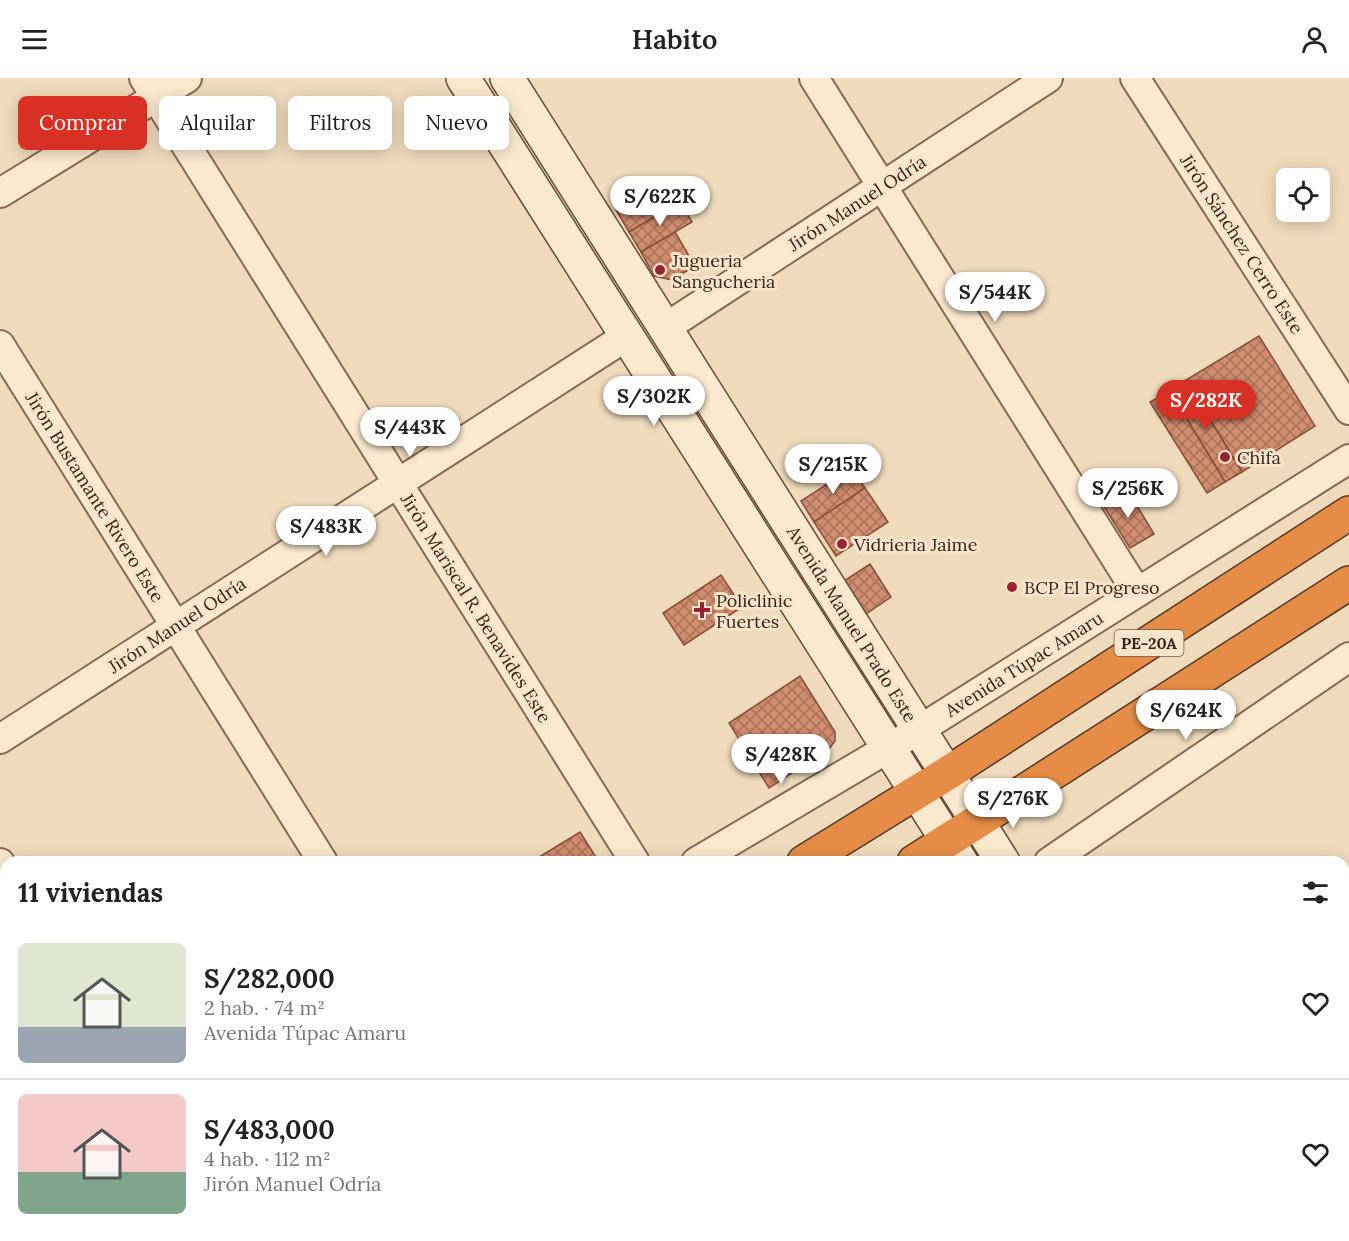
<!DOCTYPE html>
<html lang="es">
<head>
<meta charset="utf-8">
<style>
  body { margin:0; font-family:Lora,serif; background:#f6f6f6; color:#222; height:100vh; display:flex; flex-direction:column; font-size:22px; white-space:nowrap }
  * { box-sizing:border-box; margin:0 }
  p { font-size:20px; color:#767676 }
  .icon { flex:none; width:33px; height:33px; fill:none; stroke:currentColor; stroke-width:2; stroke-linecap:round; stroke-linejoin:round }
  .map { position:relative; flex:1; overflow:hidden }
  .panel { position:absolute; left:0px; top:778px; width:1350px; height:386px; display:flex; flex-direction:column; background:#fff; border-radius:18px 18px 0 0; box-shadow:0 3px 15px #0003 }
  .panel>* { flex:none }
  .hud { position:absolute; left:18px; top:18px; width:600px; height:54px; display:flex; gap:12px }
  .buttons { position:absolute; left:1276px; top:90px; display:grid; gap:12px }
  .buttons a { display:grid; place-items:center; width:54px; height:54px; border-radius:9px; background:#fff; box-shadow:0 3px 15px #0003; font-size:30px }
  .price { position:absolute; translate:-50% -51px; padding:0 14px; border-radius:21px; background:#fff; color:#222; font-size:20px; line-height:39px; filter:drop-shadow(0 2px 3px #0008) }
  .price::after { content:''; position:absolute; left:50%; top:36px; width:18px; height:14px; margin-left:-9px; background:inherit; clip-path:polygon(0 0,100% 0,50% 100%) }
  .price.on { background:#d93025; color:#fff }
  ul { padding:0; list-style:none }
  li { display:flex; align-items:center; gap:18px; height:150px; padding:0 18px }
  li+li { border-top:2px solid #e0e0e0 }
  li span { display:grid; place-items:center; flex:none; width:168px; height:120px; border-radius:9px; color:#555 }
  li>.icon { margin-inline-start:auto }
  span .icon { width:72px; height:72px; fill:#fffc; stroke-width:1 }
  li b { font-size:26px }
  h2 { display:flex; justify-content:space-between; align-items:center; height:72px; padding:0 18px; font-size:26px }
  .tag { padding:0 21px; border-radius:9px; background:#fff; box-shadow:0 3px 15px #0003; font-size:21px; line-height:54px }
  .tag.on { background:#d93025; color:#fff }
  header { display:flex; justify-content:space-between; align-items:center; height:78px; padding:0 18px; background:#fff; font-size:27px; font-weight:600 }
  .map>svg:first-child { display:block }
  .building { fill:url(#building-cross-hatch); stroke:#874f39; stroke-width:1.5 }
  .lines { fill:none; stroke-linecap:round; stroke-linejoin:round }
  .lane-casing { stroke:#876a55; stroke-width:16 }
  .street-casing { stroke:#876a55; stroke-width:32 }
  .secondary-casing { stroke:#694b38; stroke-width:36 }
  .highway-casing { stroke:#54392a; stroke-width:36 }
  .lane { stroke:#fae8cf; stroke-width:14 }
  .street { stroke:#fae8cf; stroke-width:28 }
  .secondary { stroke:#fae8cf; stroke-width:33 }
  .highway { stroke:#e58c46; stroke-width:33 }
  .poi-dot { fill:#992231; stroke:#f7e5cb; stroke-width:2 }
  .labels { text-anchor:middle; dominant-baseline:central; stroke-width:6; stroke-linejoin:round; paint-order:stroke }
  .shield { fill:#f7e5cb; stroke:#705e4f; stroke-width:1.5 }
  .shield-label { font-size:16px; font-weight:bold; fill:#36241a }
  .street-label { font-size:18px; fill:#36241a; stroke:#f7e5cb }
  .poi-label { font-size:18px; fill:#36241a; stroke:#f7e5cb; text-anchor:start }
</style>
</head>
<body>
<header><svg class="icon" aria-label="menu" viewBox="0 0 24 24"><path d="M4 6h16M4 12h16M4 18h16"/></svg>Habito<svg class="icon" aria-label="person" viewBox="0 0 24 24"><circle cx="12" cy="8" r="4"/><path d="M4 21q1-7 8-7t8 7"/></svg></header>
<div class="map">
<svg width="1349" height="1163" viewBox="0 0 1349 1163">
  <defs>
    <pattern id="building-cross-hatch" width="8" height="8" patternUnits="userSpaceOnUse" patternTransform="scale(1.5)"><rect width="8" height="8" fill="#d08c6f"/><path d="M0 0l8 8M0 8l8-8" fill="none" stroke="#aa725a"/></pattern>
  </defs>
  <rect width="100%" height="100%" fill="#efdabb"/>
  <g class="building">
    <path d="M658,108L671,129L629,154L616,132Z"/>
    <path d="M680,124L692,144L641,174L629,154Z"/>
    <path d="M675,154L695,188L672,202L654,198L641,174Z"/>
    <path d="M1259,258L1315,348L1242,394L1186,302Z"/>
    <path d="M1186,302L1242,394L1225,404L1170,313Z"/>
    <path d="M1170,313L1225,404L1207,415L1150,324Z"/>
    <path d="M852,390L865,410L814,444L801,423Z"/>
    <path d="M865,410L888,444L836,478L814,444Z"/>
    <path d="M1127,411L1154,456L1130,470L1103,427Z"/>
    <path d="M870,486L891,519L866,536L844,503Z"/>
    <path d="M721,497L742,529L684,567L663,535Z"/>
    <path d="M800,598L835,654V663L829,671L769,710L729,645Z"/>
    <path d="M580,754L599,784H531Z"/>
    <path d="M1344,966L1349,973V1006L1344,1010Z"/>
    <path d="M0,1129L6,1138L0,1144Z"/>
    <path d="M547,1158H594L596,1163H550Z"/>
  </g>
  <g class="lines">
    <g class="lane-casing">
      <g id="lane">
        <path d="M0,1153L6,1149"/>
        <path d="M25,1158L31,1163"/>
      </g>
    </g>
    <g class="street-casing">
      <g id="street">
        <path d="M144,0L635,784"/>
        <path d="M814,0L1137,514"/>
        <path d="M1135,0L1349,332"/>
        <path d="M0,115L187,0"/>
        <path d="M665,250L1048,0"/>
        <path d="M0,267L323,784"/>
        <path d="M0,661L627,258"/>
        <path d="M696,784L919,652L1349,381"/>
        <path d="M1049,784L1349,579"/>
        <path d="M0,785L6,794"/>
        <path d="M530,1158L532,1163"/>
        <path d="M829,1158L832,1163"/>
        <path d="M99,1163L108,1158"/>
        <path d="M465,1163L472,1158"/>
      </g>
    </g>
    <g class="secondary-casing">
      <g id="secondary">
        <path d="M463,0L961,784"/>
        <path d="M507,0L1003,784"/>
        <path d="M1187,1158L1190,1163"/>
        <path d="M1226,1158L1229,1163"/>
      </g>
    </g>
    <g class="highway-casing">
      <g id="highway">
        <path d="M804,784L948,695L1349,435"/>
        <path d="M914,784L1349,505"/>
        <path d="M206,1163L214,1158"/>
        <path d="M313,1163L321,1158"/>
      </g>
    </g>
    <use href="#lane" class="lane"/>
    <use href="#street" class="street"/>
    <use href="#secondary" class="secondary"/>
    <use href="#highway" class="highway"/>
  </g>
  <g class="poi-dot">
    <circle cx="660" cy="192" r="6"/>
    <circle cx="1225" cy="379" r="6"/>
    <circle cx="842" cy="466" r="6"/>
    <circle cx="1012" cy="509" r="6"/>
    <path d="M699 523h6v6h6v6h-6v6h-6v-6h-6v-6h6z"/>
  </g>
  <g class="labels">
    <rect class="shield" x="1114.5" y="552" width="69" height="26" rx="4.5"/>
    <g class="shield-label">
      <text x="1149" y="565">PE-20A</text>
    </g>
    <g class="street-label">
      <text transform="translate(857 125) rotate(-33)">Jirón Manuel Odría</text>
      <text transform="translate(1242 166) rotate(57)">Jirón Sánchez Cerro Este</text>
      <text transform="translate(95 419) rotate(58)">Jirón Bustamante Rivero Este</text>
      <text transform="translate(476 530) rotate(58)">Jirón Mariscal R. Benavides Este</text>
      <text transform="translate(852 546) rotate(58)">Avenida Manuel Prado Este</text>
      <text transform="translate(177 547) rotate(-33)">Jirón Manuel Odría</text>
      <text transform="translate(1024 586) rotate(-32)">Avenida Túpac Amaru</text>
    </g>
    <g class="poi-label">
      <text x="672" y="182">Jugueria<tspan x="672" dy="21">Sangucheria</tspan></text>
      <text x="1237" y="379">Chifa</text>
      <text x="854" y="466">Vidrieria Jaime</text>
      <text x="1024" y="509">BCP El Progreso</text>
      <text x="716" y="522">Policlinic<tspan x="716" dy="21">Fuertes</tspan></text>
    </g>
  </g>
</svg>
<div class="buttons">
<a><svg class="icon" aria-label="locate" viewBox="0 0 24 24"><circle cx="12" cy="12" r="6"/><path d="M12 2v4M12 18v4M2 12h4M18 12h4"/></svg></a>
</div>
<b class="price" style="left:660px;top:149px">S/622K</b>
<b class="price" style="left:995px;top:245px">S/544K</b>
<b class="price" style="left:654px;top:349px">S/302K</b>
<b class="price on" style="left:1206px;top:353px">S/282K</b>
<b class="price" style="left:410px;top:380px">S/443K</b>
<b class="price" style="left:833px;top:417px">S/215K</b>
<b class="price" style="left:1128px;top:441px">S/256K</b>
<b class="price" style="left:326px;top:479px">S/483K</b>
<b class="price" style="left:1186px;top:663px">S/624K</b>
<b class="price" style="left:781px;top:707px">S/428K</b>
<b class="price" style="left:1013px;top:751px">S/276K</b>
<div class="hud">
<a class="tag on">Comprar</a>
<a class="tag">Alquilar</a>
<a class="tag">Filtros</a>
<a class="tag">Nuevo</a>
</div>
<section class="panel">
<h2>11 viviendas<svg class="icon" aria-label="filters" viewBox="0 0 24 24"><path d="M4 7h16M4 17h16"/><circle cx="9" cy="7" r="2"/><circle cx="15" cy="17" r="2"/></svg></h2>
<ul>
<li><span style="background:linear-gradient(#dfe7d0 70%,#9aa5b1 0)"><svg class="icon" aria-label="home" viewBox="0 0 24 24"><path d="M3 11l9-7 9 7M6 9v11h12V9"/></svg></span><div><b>S/282,000</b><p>2 hab. · 74 m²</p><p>Avenida Túpac Amaru</p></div><svg class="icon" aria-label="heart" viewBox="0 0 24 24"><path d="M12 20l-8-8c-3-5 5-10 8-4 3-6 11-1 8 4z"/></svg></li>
<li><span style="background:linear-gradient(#f6c9c9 65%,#7fa58c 0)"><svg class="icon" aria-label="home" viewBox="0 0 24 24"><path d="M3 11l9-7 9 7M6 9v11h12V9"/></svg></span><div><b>S/483,000</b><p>4 hab. · 112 m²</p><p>Jirón Manuel Odría</p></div><svg class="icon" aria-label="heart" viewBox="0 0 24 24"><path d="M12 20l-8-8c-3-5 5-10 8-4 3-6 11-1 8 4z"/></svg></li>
</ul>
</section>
</div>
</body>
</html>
